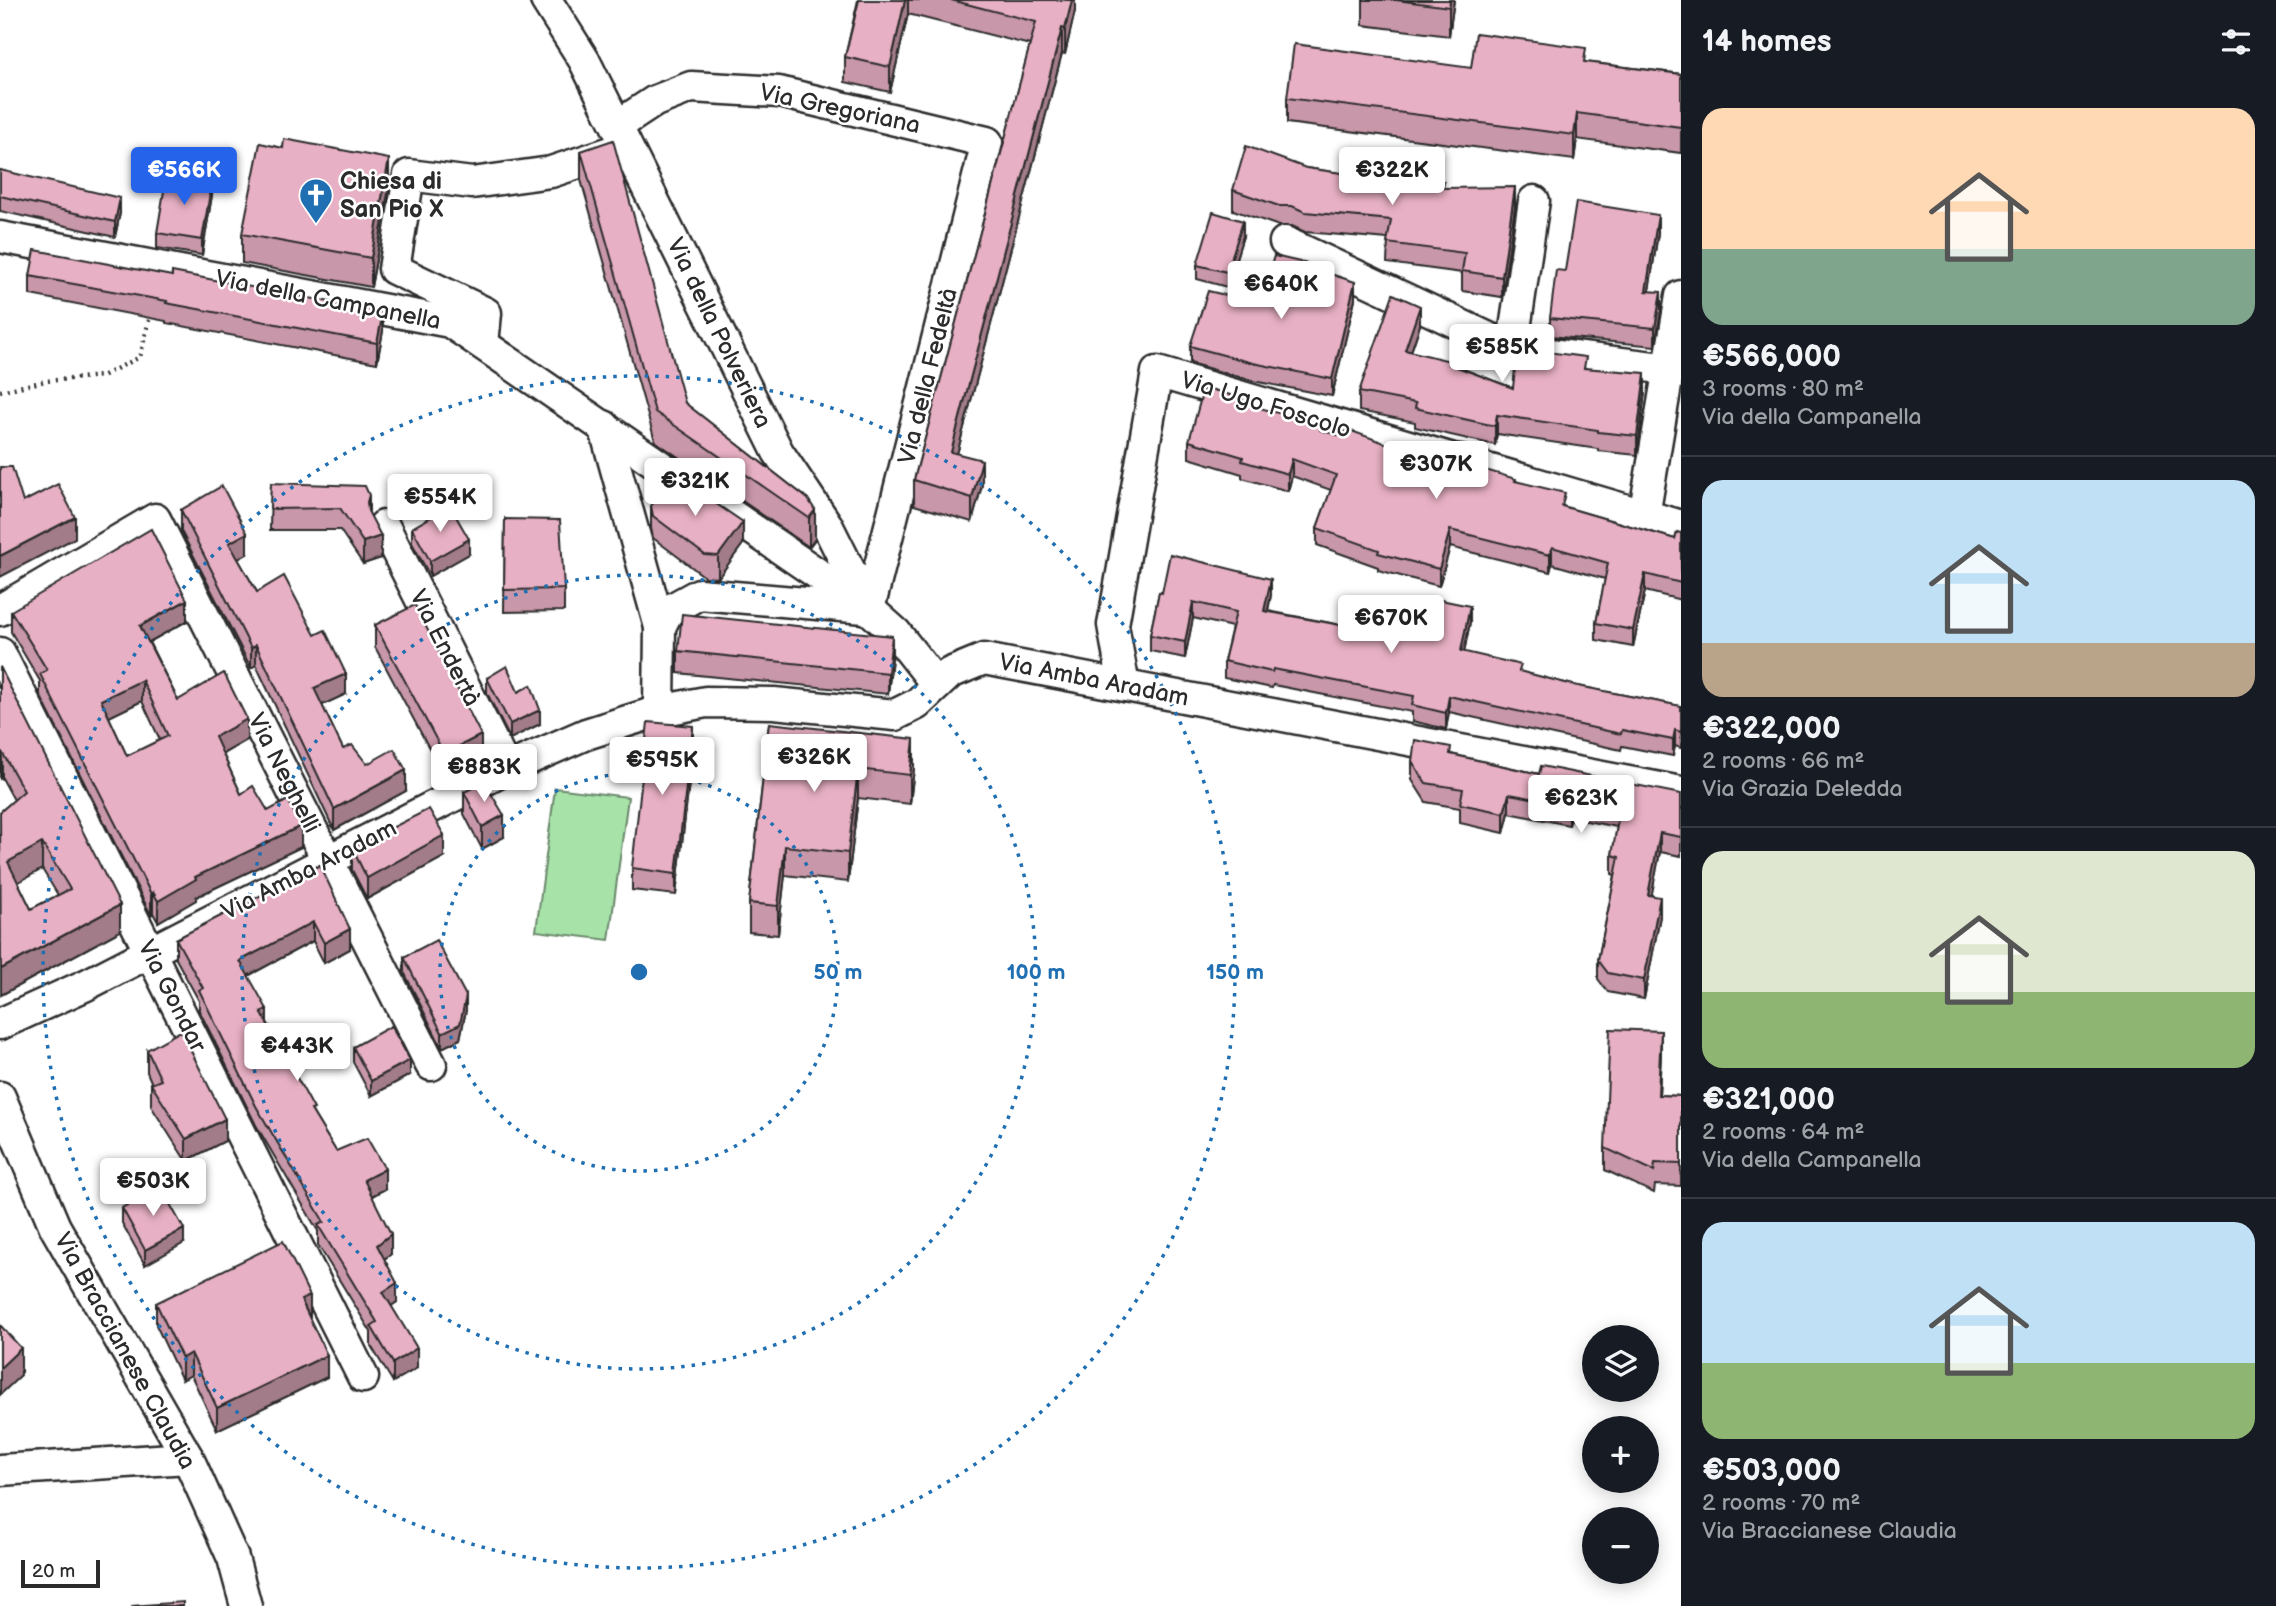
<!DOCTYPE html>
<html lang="en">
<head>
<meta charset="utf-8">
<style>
  body { margin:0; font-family:"Balsamiq Sans",sans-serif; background:#242831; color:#f1f3f6; height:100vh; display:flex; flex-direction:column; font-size:26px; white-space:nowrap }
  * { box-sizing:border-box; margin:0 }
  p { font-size:23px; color:#9ea1a6 }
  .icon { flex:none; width:38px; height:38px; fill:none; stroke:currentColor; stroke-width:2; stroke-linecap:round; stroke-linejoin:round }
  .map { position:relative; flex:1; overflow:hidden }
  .side { display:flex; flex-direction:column; background:#171b24; width:595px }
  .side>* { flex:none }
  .tools { position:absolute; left:1582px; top:1325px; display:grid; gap:14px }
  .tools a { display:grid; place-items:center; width:77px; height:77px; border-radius:50%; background:#171b24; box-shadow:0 4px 18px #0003; font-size:35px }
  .scale { position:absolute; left:21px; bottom:18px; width:79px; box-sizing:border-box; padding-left:7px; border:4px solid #2b2b2b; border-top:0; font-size:19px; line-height:24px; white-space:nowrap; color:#2b2b2b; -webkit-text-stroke:5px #fff; paint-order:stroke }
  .price { position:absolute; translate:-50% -60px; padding:0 16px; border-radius:7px; background:#fff; color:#222; font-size:23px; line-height:46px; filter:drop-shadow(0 2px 4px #0008) }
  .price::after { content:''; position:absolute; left:50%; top:42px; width:21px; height:16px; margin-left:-10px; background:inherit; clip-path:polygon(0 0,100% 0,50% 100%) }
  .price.current { background:#2563eb; color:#fff }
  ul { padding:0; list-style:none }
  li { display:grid; align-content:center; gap:14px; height:371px; padding:0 21px }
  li+li { border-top:2px solid #363941 }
  li span { display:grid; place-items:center; height:217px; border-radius:21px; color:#555 }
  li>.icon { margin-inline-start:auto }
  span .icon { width:126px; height:126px; fill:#fffc; stroke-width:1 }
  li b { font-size:30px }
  h2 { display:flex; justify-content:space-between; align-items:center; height:84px; padding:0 21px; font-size:30px }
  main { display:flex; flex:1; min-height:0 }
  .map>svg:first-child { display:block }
  .green { fill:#a7e3a9; stroke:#69876a; stroke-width:2 }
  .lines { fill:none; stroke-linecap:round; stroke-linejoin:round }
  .minor-casing { stroke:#2b2b2b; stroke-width:35 }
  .path { stroke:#2b2b2b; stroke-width:4.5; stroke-dasharray:2 5; stroke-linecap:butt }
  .minor { stroke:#fff; stroke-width:30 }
  .wall { fill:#c897a9; stroke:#2b2b2b; stroke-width:2; fill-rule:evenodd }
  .shaded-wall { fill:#a27b89; stroke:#2b2b2b; stroke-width:2 }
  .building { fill:#e8b0c4; stroke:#2b2b2b; stroke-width:2; fill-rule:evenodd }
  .ring { fill:none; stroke:#1f6fb2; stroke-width:3.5; stroke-dasharray:3.5 7 }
  .labels { text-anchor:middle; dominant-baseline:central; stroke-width:5; stroke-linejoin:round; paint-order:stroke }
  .street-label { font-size:24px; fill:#2b2b2b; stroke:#fff }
  .poi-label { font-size:24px; font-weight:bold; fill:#2b2b2b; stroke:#fff; text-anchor:start }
  .centre { fill:#1f6fb2; stroke:#fff; stroke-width:3.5 }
  .ring-label { font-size:21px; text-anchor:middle; font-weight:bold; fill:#1f6fb2; stroke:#fff; stroke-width:5; stroke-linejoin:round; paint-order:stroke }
</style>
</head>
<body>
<main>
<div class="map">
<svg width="1681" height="1606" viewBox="0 0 1681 1606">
  <rect width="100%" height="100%" fill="#fff"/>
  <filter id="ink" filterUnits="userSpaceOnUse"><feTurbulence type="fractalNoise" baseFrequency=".0143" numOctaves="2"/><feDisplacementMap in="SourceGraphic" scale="14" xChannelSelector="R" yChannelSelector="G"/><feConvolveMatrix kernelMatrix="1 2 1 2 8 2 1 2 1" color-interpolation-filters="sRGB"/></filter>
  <g filter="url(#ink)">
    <path class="green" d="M555,788L628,797L609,940L536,931Z"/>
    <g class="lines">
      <g class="minor-casing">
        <g id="minor">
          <path d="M546,0L584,60L778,452L827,525L869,609L896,633L937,685"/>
          <path d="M617,126L655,101L691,87L779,92L987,142L869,609"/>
          <path d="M0,237L450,322L869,609"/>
          <path d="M1285,242L1512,349L1669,369"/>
          <path d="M483,344L486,313L394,269L409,175L472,183L551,172L620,149"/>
          <path d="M1512,349L1534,201"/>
          <path d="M604,426L660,627"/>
          <path d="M1644,516L1681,296"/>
          <path d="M384,526L506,769"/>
          <path d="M0,610L155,519L431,1065"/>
          <path d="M0,653L363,1377"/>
          <path d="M1124,686L1113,625L1157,372L1681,526"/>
          <path d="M659,711L660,627L668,611L699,594L865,608"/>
          <path d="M0,1024L86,985L506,769L586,734L659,711L706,702L774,703L895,715L917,704L950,673L984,659L1681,792"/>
          <path d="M0,1097L55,1227L188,1458L233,1558L246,1606"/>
          <path d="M0,1470L188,1458"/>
        </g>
      </g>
      <path class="path" d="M0,391L46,381L102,376L140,357L151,312"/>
      <use href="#minor" class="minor"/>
    </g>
    <g class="wall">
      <path d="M858,0H1075V11L1065,54L1062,53L957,454L982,485L972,522L914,505V480L1030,45L908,14L890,92L845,82V57Z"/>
      <path d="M1363,0H1454L1449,36L1363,25Z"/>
      <path d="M1586,62L1681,74V153L1577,139L1574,160L1287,123V98L1471,68Z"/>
      <path d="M581,151L685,403L808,499L815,539L809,547L655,441L581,180Z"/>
      <path d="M1306,168L1444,188L1515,207L1502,297L1462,291V273L1387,263L1388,239L1305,232L1292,226H1279L1233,210V190Z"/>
      <path d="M0,170L120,213L115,237L0,211Z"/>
      <path d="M389,188L371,287L242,263V234Z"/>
      <path d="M212,195L202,255L157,248V233Z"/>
      <path d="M1658,233L1649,291L1661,311L1655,346L1550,336V318L1565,271Z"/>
      <path d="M1243,236L1227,287L1197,279V265Z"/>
      <path d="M1313,268L1355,299L1332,396L1253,381L1190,363V346Z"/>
      <path d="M30,276L383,331L377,363L166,323V321L30,295Z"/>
      <path d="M1420,325L1411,352L1450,364L1513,388L1586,368L1645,392L1637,455L1598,451V449L1497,434L1495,445L1415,427V422L1359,411V392Z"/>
      <path d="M1243,403L1344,437L1404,450L1516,481L1565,507L1675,539L1681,533V600L1645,591L1633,647L1596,640V623L1605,579L1552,564L1550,572L1450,547L1439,586L1378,570V567L1317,545V528L1331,490L1292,476L1288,491L1242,478V474L1189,458V441Z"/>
      <path d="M271,483L369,514L381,558L363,564L340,530H270Z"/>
      <path d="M651,506L743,544L718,578L705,577L653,538L651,528Z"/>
      <path d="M181,510L247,554L238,559L257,592L346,694L322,705L343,749L406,791L334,830L256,665L251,668L181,531Z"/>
      <path d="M505,519L564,589V611L504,612Z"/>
      <path d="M412,528L469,554L430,576L412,543Z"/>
      <path d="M1159,592L1271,595L1268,611L1368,630L1424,632L1470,622L1464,652L1521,672L1573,685L1681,706V748L1675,746L1673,756L1622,746L1621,750L1449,712L1446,729L1412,721V712L1273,685L1272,688L1224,678V661L1232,627L1193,618L1185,658L1150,651V635Z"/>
      <path d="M11,611L187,621L149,642L178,700L247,740L223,754L241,794L268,811L301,847L196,897V900L158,922L153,913L151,915L40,695V681L11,632ZM142,701L160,740L127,756L109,717Z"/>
      <path d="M375,625L481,757L444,776L375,647Z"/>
      <path d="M678,651L892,658L888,694L678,673Z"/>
      <path d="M0,667L120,931L1,995L0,812L14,800L2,778ZM42,869L58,895L31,909L18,882Z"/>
      <path d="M487,678L518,692L540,724L510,739L487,693Z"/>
      <path d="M769,723L914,768L910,804L858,798L848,882L785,875L778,935L749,932V903Z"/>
      <path d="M693,748L676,895L632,890V868Z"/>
      <path d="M1451,754L1539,774L1681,794V856L1660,852L1651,895L1660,916L1644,999L1608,992L1598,979V960L1615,875L1612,874V855L1617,827L1571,818L1569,825L1509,813L1504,833L1460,823V808L1426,802L1412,780V761Z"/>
      <path d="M464,792L504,837L482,849L464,814Z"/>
      <path d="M352,848L444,857L367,899L352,870Z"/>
      <path d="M320,865L350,949L324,963L313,941L248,976L267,1022L314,1115L336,1151L385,1189L372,1196L391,1254L384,1259L397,1302L391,1306L417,1368L393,1382L371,1346V1332L318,1245V1231L256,1125L199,1010V1001L176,959V939Z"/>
      <path d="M404,957L466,1010L460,1039L442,1048L404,972Z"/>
      <path d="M353,1047L410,1075L371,1096L353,1062Z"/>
      <path d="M147,1050L225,1141L186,1161L151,1106V1084H152L147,1072Z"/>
      <path d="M1661,1053L1659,1095L1681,1096V1186L1655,1185L1654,1193L1605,1170V1148Z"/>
      <path d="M122,1208L184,1243L145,1265L122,1223Z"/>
      <path d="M156,1303L309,1318L327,1377L217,1430L191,1375L182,1380L156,1325Z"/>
    </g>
    <g class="shaded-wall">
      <path d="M905,0H908V14L890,92V67Z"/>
      <path d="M1072,0H1075V11L1065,54V29Z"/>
      <path d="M1450,0H1454L1449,36V7Z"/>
      <path d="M1062,28V53L951,477V452Z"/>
      <path d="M1577,113V139L1574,160V135Z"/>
      <path d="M389,159V188L371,287V258Z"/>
      <path d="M212,181V195L202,255V240Z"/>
      <path d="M1515,187V207L1502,297V277Z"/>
      <path d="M120,198V213L115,237V222Z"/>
      <path d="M1658,215V233L1646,310V291Z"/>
      <path d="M1243,221V236L1227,287V272Z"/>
      <path d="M1355,282V299L1332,396V379Z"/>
      <path d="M1661,292V311L1655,346V328Z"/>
      <path d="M1420,306V325L1405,369V350Z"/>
      <path d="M383,312V331L377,363V343Z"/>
      <path d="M1645,373V392L1637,455V436Z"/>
      <path d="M1497,415V434L1495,445V426Z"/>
      <path d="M1292,459V476L1288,491V474Z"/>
      <path d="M982,460V485L972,522V498Z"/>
      <path d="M369,495V517L367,502Z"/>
      <path d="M815,510V539L809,547V518Z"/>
      <path d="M75,517V538L0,577V556Z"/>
      <path d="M743,522V544L718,578V556Z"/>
      <path d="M1450,530V547L1439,586V569Z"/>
      <path d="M247,533V554L229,564V543Z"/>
      <path d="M381,536V558L363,564V542Z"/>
      <path d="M469,539V554L430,576V561Z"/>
      <path d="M1552,547V564L1550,572V555Z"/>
      <path d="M1645,574V591L1633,647V630Z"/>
      <path d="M1271,579V595L1264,627V611Z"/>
      <path d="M187,600V621L140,647V626Z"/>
      <path d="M1193,602V618L1185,658V642Z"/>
      <path d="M1470,606V622L1461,668V651Z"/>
      <path d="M892,636V658L888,694V673Z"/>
      <path d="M256,645V665L251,668V648Z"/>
      <path d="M346,674V694L314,709V688Z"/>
      <path d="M142,680V701L101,721V700Z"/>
      <path d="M1449,696V712L1446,729V713Z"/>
      <path d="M540,710V724L510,739V724Z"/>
      <path d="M247,719V740L215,758V737Z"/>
      <path d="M693,726V748L676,895V874Z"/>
      <path d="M1675,730V746L1673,756V740Z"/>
      <path d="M481,735V757L444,776V754Z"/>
      <path d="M914,739V768L910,804V775Z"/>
      <path d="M2,752V778L0,779V753Z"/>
      <path d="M858,769V798L848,882V853Z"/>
      <path d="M406,770V791L334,830V809Z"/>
      <path d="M1509,794V813L1504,833V813Z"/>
      <path d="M1571,798V818L1569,825V805Z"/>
      <path d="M504,815V837L482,849V827Z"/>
      <path d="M301,826V847L196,897V900L158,922V901L195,877Z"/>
      <path d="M1660,833V852L1648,914V895Z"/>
      <path d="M444,835V857L367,899V878Z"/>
      <path d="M42,843V869L8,888V862Z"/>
      <path d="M785,846V875L778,935V906Z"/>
      <path d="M153,892V913L151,915V894Z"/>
      <path d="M1660,897V916L1644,999V980Z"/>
      <path d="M120,905V931L1,995V969Z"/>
      <path d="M313,922V941L240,980V961Z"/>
      <path d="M350,929V949L324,963V943Z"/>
      <path d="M466,996V1010L460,1039L442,1048V1033Z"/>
      <path d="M267,1009V1029L261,1012Z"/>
      <path d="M1661,1031V1053L1658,1117V1095Z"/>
      <path d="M410,1060V1075L371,1096V1081Z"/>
      <path d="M225,1119V1141L186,1161V1139Z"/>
      <path d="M385,1169V1189L364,1200V1180Z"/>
      <path d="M184,1229V1243L145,1265V1250Z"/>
      <path d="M391,1234V1254L377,1264V1245Z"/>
      <path d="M397,1283V1302L383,1312V1292Z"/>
      <path d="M310,1296V1318L301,1300Z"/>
      <path d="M21,1348V1375L0,1395V1368Z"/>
      <path d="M417,1348V1368L393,1382V1363Z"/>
      <path d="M191,1353V1375L182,1380V1358Z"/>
      <path d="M327,1355V1377L217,1430V1408Z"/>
    </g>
    <g class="building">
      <path d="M859,0H905L890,67L845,57Z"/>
      <path d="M951,0H1072L1065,29L1062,28L951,452L982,460L972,498L914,480L1036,22Z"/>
      <path d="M1396,0H1450L1449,7Z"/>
      <path d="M1476,33L1586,48L1584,62L1681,74V127L1577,113L1574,135L1287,98L1294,44L1471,68Z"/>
      <path d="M284,139L389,159L371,258L242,234L260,143L283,148Z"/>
      <path d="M613,140L685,403L808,499L815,510L809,518L655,412L581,151Z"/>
      <path d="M1246,146L1306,168L1398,181L1399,176L1444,182L1443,188L1515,187L1502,277L1462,271L1465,253L1387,243L1391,220L1305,212L1292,206H1279L1233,190Z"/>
      <path d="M0,170L120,198L115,222L0,196Z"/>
      <path d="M167,173L212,181L202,240L157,233Z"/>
      <path d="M1576,202L1658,215L1646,291L1661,292L1655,328L1550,318L1556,270L1565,271Z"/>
      <path d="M1213,212L1243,221L1227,272L1197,265Z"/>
      <path d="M35,250L172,276V272L383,312L377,343L166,303L167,301L30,276Z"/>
      <path d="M1274,256L1313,265L1312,268L1355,282L1332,379L1253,363L1190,346L1208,291L1259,303Z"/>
      <path d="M1393,294L1420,306L1405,350L1450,361L1449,364L1513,388L1517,348L1586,357L1584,368L1645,373L1637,436L1598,432V430L1497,415L1495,426L1415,408L1416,403L1359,392Z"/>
      <path d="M1204,387L1243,399L1242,403L1321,425L1320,430L1344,437L1346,429L1404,450L1405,446L1516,479L1515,481L1565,493L1562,506L1675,539L1677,532L1681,533V583L1645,574L1633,630L1596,623L1608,563L1552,547L1550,555L1450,530L1439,569L1378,553L1379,550L1317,528L1336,475L1292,459L1288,474L1242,461L1243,457L1189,441Z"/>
      <path d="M0,467H12L23,502L58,484L75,517L0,556Z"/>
      <path d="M674,475L743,522L718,556L705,555L653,516L651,506Z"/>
      <path d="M271,483L365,486L369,495L367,502L368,511L381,536L363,542L340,508L270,509Z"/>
      <path d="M222,486L247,533L229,543L257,592L284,576L315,635L325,630L346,674L314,688L343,749L352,745L367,764L394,749L406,770L334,809L256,645L251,648L181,510Z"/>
      <path d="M450,506L469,539L430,561L412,528Z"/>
      <path d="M505,519L560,520L564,589L504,590Z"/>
      <path d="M151,529L187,600L140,626L178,700L224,673L247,719L215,737L241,794L253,786L268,811L288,800L301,826L195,877L196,879L158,901L153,892L151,894L40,674L47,670L11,611ZM142,680L168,736L127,756L101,700Z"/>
      <path d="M1170,554L1271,579L1264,611L1368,630L1370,621L1424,632L1431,598L1470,606L1461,651L1521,665L1519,671L1573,685L1681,706V732L1675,730L1673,740L1622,730L1621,734L1449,696L1446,713L1412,705L1414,696L1273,669L1272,672L1224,661L1236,612L1193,602L1185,642L1150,635L1159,592L1162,593Z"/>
      <path d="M415,605L481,735L444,754L375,625Z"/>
      <path d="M682,614L892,636L888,673L678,651Z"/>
      <path d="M507,666L518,692L531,685L540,710L510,724L487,678Z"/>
      <path d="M0,667L120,905L1,969L0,812L24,791L2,752L0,753ZM42,843L70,889L31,909L8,862Z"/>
      <path d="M648,722L693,726L676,874L632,868Z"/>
      <path d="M769,723L914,739L910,775L858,769L848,853L785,846L778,906L749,903Z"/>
      <path d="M1415,740L1451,747L1450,754L1539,774L1541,766L1681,794V837L1660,833L1648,895L1660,897L1644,980L1608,973L1598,960L1619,857L1612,855L1620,808L1571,798L1569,805L1509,794L1504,813L1460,804L1463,789L1426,783L1412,761Z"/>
      <path d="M484,782L504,815L482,827L464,792Z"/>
      <path d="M429,809L444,835L367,878L352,848Z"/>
      <path d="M320,865L350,929L324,943L313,922L240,961L267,1009L261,1012L314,1109L311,1110L336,1151L367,1138L385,1169L364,1180L391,1234L377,1245L397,1283L383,1292L417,1348L393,1363L371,1326L377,1322L318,1225L324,1222L256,1106L199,990L203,988L176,939Z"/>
      <path d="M436,940L466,996L460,1024L442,1033L404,957Z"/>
      <path d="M391,1026L410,1060L371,1081L353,1047Z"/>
      <path d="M1610,1029L1661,1031L1658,1095L1681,1096V1164L1655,1163L1654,1171L1605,1148Z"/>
      <path d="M181,1031L225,1119L186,1139L151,1084L161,1080L147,1050Z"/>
      <path d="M160,1186L184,1229L145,1250L122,1208Z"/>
      <path d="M283,1241L310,1296L301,1300L327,1355L217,1408L191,1353L182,1358L156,1303Z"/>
      <path d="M0,1325L21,1348L0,1368Z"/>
      <path d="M183,1602V1606H131Z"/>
    </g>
  </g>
  <g class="ring">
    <circle cx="639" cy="972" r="199"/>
    <circle cx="639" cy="972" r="397"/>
    <circle cx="639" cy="972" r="596"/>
  </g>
  <defs>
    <g id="church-pin" transform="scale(1.75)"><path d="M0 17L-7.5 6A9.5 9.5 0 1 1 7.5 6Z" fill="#1f6fb2" stroke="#fff"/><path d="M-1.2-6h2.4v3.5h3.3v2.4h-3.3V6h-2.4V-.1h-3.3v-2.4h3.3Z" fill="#fff"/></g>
  </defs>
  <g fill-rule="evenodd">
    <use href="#church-pin" x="316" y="195"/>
  </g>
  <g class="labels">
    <g class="street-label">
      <text transform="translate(840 109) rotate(12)">Via Gregoriana</text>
      <text transform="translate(328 300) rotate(11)">Via della Campanella</text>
      <text transform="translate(719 333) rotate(64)">Via della Polveriera</text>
      <text transform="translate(928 376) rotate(-76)">Via della Fedeltà</text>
      <text transform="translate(1266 405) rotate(17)">Via Ugo Foscolo</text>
      <text transform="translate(445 648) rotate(63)">Via Endertà</text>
      <text transform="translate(1094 680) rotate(11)">Via Amba Aradam</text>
      <text transform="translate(284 773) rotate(63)">Via Neghelli</text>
      <text transform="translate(309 870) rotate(-27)">Via Amba Aradam</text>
      <text transform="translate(172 996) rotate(63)">Via Gondar</text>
      <text transform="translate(125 1351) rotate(61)">Via Braccianese Claudia</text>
    </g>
    <g class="poi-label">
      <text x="340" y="181">Chiesa di<tspan x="340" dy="28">San Pio X</tspan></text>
    </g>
  </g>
  <circle cx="639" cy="972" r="10" class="centre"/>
  <g class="ring-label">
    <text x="838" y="979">50 m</text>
    <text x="1036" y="979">100 m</text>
    <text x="1235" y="979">150 m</text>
  </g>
</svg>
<div class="tools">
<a><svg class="icon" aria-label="layers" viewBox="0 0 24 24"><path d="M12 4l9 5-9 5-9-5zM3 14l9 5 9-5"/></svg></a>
<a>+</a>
<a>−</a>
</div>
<div class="scale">20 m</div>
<b class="price current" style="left:184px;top:207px">€566K</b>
<b class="price" style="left:1392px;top:207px">€322K</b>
<b class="price" style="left:1281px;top:321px">€640K</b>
<b class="price" style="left:1502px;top:384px">€585K</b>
<b class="price" style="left:1436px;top:501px">€307K</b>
<b class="price" style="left:695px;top:518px">€321K</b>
<b class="price" style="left:440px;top:534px">€554K</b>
<b class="price" style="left:1391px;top:655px">€670K</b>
<b class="price" style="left:814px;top:794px">€326K</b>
<b class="price" style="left:662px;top:797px">€595K</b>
<b class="price" style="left:484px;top:804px">€883K</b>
<b class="price" style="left:1581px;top:835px">€623K</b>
<b class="price" style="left:297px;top:1083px">€443K</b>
<b class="price" style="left:153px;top:1218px">€503K</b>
</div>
<section class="side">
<h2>14 homes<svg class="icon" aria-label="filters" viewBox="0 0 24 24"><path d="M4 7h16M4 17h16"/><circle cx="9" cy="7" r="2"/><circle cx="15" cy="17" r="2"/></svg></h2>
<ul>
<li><span style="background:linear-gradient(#ffd9b3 65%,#7fa58c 0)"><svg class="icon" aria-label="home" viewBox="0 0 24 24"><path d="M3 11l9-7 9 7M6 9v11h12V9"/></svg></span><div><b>€566,000</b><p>3 rooms · 80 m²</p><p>Via della Campanella</p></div></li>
<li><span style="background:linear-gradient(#bfe0f5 75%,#b9a48a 0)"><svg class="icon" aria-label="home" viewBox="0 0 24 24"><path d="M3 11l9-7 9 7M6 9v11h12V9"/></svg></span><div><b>€322,000</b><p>2 rooms · 66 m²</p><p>Via Grazia Deledda</p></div></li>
<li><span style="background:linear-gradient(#dfe7d0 65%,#8fb573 0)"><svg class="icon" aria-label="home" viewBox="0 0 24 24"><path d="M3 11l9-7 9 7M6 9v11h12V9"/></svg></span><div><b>€321,000</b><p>2 rooms · 64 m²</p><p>Via della Campanella</p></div></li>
<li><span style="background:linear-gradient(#bfe0f5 65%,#8fb573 0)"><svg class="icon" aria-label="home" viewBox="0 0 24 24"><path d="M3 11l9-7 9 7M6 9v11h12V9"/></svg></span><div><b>€503,000</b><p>2 rooms · 70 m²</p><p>Via Braccianese Claudia</p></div></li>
</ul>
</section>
</main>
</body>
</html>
